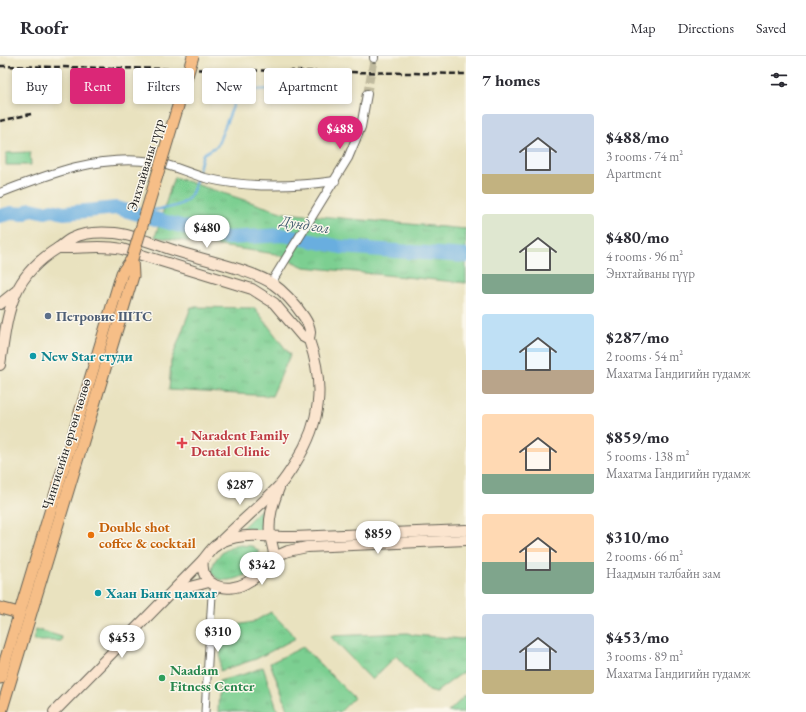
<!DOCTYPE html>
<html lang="en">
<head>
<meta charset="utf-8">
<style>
  body { margin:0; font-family:"EB Garamond",serif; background:#f7f7f7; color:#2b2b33; height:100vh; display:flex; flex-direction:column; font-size:15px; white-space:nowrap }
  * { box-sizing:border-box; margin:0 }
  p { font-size:13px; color:#7c7c81 }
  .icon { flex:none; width:22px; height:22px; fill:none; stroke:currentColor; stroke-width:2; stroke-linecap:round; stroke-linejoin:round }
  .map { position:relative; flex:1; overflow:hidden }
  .drawer { display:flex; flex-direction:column; background:#fff; width:340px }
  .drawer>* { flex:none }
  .banner { position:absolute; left:12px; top:12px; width:380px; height:36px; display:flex; gap:8px }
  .price { position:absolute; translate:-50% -34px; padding:0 9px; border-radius:14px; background:#fff; color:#222; font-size:13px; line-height:26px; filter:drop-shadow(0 1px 2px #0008) }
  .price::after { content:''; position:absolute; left:50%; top:24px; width:12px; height:9px; margin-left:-6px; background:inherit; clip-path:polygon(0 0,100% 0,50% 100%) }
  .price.on { background:#db2777; color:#fff }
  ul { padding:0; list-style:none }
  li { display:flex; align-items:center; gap:12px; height:100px; padding:0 16px }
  li span { display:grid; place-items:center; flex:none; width:112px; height:80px; border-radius:4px; color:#555 }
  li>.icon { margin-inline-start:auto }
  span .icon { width:48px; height:48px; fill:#fffc; stroke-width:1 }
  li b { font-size:17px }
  h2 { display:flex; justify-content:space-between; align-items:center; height:48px; padding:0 16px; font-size:17px }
  .chip { padding:0 14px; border-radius:4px; background:#fff; box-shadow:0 2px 6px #0003; font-size:14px; line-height:36px }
  .chip.on { background:#db2777; color:#fff }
  header { display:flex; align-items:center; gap:24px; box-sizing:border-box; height:56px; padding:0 20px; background:#fff; border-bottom:1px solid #e1e1e2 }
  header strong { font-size:19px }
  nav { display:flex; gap:22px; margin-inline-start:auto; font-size:14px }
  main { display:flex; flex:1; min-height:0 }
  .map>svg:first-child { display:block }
  .grass { fill:url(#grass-tufts); stroke:#4c7656 }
  .garden { fill:#7ccf91; stroke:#4c7656 }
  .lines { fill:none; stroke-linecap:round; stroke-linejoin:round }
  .stream { stroke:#69aedf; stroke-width:2.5 }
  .river { stroke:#69aedf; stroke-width:14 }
  .tertiary-tunnel { stroke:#c0ba9e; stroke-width:8; stroke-dasharray:8 4; stroke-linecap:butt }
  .minor-casing { stroke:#646155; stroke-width:9 }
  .tertiary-casing { stroke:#646155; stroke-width:10 }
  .secondary-casing { stroke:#646155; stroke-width:12 }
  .trunk-casing { stroke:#646155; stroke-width:13 }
  .minor { stroke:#fff; stroke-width:7 }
  .tertiary { stroke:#fff; stroke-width:8 }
  .secondary { stroke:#fbe5cf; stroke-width:10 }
  .trunk { stroke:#f6be87; stroke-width:11 }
  .rail { stroke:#1c1c1c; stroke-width:2.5; stroke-dasharray:6 3; stroke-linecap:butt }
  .trunk-bridge-casing { stroke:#646155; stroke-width:13; stroke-linecap:butt }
  .trunk-bridge { stroke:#f6be87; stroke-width:11 }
  .service-dot { fill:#5c6f8a; stroke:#fbf7ec; stroke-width:1.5 }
  .culture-dot { fill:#0f9aa8; stroke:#fbf7ec; stroke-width:1.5 }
  .health-dot { fill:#e0444e; stroke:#fbf7ec; stroke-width:1.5 }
  .food-dot { fill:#e8710a; stroke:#fbf7ec; stroke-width:1.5 }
  .leisure-dot { fill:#2e9e5b; stroke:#fbf7ec; stroke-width:1.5 }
  .labels { text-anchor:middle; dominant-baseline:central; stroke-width:3; stroke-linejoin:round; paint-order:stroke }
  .street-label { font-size:14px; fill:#1c1c1c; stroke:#fbf7ec }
  .service-label { font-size:14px; font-weight:bold; fill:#4e5e75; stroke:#fbf7ec; text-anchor:start }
  .culture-label { font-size:14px; font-weight:bold; fill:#0d838f; stroke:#fbf7ec; text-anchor:start }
  .health-label { font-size:14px; font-weight:bold; fill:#be3a42; stroke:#fbf7ec; text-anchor:start }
  .food-label { font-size:14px; font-weight:bold; fill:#c56008; stroke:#fbf7ec; text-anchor:start }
  .leisure-label { font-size:14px; font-weight:bold; fill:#27864d; stroke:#fbf7ec; text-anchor:start }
  .water-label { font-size:15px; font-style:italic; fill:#3b566a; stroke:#fbf7ec }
</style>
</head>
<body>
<header>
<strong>Roofr</strong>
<nav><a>Map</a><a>Directions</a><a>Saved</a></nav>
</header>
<main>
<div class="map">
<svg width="466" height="656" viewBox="0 0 466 656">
  <defs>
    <pattern id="grass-tufts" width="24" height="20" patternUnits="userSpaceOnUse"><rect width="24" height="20" fill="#7ccf91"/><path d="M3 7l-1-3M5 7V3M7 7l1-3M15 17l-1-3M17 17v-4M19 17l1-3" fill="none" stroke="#6bb17c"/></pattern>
  </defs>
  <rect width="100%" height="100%" fill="#fbf7ec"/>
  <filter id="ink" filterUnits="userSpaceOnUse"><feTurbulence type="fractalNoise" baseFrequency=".025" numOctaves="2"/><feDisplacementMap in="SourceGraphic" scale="8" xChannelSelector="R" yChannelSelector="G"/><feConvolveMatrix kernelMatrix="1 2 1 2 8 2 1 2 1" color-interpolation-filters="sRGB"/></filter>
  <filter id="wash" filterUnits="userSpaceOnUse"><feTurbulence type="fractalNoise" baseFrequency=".012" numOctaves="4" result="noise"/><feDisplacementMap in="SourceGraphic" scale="16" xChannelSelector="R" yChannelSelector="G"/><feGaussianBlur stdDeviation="0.9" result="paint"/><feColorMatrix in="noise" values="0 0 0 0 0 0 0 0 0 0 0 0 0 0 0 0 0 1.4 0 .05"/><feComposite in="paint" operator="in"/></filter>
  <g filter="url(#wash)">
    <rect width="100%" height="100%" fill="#e9e2bf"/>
    <g class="grass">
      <path d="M174,121L284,157L466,173V227L304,211L276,198L155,181Z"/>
      <path d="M191,251L255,252L290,299L272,340L169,334L171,305Z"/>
      <path d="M261,453L264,471L263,474L239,475Z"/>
      <path d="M240,489L252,490L258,494C266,514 232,530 216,522L212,516C212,501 227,491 240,489Z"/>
      <path d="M271,556L296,582L256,603L220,615L221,572L253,566Z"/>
      <path d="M36,573L62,581L61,585H33Z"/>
      <path d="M408,577L413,579L463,583L466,581V614L435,637L428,635L396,600L372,624L331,581V580Z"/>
      <path d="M303,591L354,642L340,656H289L270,607Z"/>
      <path d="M263,611L278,656H218L219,625L248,617Z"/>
    </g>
    <g class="garden">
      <path d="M30,96L31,109H6V97Z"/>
      <path d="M466,639V656H448Z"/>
    </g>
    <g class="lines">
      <g class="stream">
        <path d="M150,154C198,151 191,139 203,98L217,90L239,35L270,33L275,23"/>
        <path d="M129,155H143"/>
      </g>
      <path class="river" d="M0,160L11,157L23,158L31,153L45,156L52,154L64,157L117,152L184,171L228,182L283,179L341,191L466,200"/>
    </g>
  </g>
  <g filter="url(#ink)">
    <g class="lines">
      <path class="tertiary-tunnel" d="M367,38L374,2"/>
      <g class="minor-casing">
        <path id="minor" d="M205,656L212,539L214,535L220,531"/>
      </g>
      <g class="tertiary-casing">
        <g id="tertiary">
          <path d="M374,2V0"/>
          <path d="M0,137C49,118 100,98 153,106C170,108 188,117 205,122C247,132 292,131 335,125"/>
          <path d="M271,227L348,102L361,71L367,38"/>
        </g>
      </g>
      <g class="secondary-casing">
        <g id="secondary">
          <path d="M58,192C80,193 100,188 122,193L252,233L274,247L302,280L309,284C325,329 321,366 296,406C291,414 286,422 280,429C260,450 237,469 216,490"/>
          <path d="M0,248L15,236"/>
          <path d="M0,309C8,257 9,222 58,192C63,189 67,184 73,182C84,176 102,176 115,177C134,179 154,188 173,194C200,203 250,213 273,228C286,237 295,248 304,261C308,267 313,276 308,283"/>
          <path d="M279,432C273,447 268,462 270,479C271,487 274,491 274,501C266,511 258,521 246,527C226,538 199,530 203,504C207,499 211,493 216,489C239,474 269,482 294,481L466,474"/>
          <path d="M274,501L288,495L307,491L466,484"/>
          <path d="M174,535L209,526"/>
          <path d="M54,656L203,504"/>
        </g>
      </g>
      <g class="trunk-casing">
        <g id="trunk">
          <path d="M0,552L19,557"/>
          <path d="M0,622L122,217L132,203"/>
          <path d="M1,656L133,220L132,203"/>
        </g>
      </g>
      <use href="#minor" class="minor"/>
      <use href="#tertiary" class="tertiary"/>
      <use href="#secondary" class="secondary"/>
      <use href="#trunk" class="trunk"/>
      <g class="rail">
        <path d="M0,10L466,18"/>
        <path d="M0,65L31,58"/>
      </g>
      <g class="trunk-bridge-casing">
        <path id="trunk-bridge" d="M132,203L193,0"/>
      </g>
      <use href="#trunk-bridge" class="trunk-bridge"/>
    </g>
  </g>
  <circle class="service-dot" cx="48" cy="260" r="4"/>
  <g class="culture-dot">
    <circle cx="33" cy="300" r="4"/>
    <circle cx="98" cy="537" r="4"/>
  </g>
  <path class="health-dot" d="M180 381h4v4h4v4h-4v4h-4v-4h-4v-4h4z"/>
  <circle class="food-dot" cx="91" cy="479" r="4"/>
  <circle class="leisure-dot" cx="162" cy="622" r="4"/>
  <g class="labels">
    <g class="street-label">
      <text transform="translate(145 109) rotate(-73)">Энхтайваны гүүр</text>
      <text transform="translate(66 388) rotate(-73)">Чингисийн өргөн чөлөө</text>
    </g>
    <g class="service-label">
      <text x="56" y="260">Петровис ШТС</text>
    </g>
    <g class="culture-label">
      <text x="41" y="300">New Star студи</text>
      <text x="106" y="537">Хаан Банк цамхаг</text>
    </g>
    <g class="health-label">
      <text x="191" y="379">Naradent Family<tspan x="191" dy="16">Dental Clinic</tspan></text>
    </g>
    <g class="food-label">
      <text x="99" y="471">Double shot<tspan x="99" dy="16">coffee &amp; cocktail</tspan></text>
    </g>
    <g class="leisure-label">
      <text x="170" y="614">Naadam<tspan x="170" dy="16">Fitness Center</tspan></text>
    </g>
    <g class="water-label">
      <text transform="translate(305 168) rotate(9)">Дунд гол</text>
    </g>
  </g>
</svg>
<b class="price on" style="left:340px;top:94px">$488</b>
<b class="price" style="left:207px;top:193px">$480</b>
<b class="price" style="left:240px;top:450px">$287</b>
<b class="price" style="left:378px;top:499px">$859</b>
<b class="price" style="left:262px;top:530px">$342</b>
<b class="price" style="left:218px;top:597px">$310</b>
<b class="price" style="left:122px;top:603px">$453</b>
<div class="banner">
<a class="chip">Buy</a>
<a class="chip on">Rent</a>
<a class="chip">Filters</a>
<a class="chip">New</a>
<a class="chip">Apartment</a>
</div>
</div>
<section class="drawer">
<h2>7 homes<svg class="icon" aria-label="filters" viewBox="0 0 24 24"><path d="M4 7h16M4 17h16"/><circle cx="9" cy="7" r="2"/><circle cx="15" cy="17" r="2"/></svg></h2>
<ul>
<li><span style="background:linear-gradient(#c9d6e8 75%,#c2b280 0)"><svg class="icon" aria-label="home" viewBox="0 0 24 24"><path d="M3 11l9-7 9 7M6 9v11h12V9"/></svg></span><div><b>$488/mo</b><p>3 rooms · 74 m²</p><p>Apartment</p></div></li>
<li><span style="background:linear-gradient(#dfe7d0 75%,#7fa58c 0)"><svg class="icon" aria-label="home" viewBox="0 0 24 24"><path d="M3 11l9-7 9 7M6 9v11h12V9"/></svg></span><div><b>$480/mo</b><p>4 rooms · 96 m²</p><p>Энхтайваны гүүр</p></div></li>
<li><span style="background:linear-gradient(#bfe0f5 70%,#b9a48a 0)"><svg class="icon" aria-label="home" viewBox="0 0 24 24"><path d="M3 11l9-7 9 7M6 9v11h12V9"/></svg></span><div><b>$287/mo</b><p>2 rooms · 54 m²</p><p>Махатма Гандигийн гудамж</p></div></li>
<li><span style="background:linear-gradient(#ffd9b3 75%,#7fa58c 0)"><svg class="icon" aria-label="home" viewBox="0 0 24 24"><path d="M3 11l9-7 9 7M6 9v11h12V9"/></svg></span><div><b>$859/mo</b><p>5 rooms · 138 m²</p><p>Махатма Гандигийн гудамж</p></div></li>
<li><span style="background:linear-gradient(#ffd9b3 60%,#7fa58c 0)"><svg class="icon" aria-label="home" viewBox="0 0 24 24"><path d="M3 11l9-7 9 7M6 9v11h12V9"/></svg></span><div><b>$310/mo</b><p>2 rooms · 66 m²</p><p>Наадмын талбайн зам</p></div></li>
<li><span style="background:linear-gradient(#c9d6e8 70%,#c2b280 0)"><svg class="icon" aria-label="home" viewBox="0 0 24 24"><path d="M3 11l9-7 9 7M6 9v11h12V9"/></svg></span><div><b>$453/mo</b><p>3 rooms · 89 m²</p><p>Махатма Гандигийн гудамж</p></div></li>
</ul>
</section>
</main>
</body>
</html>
